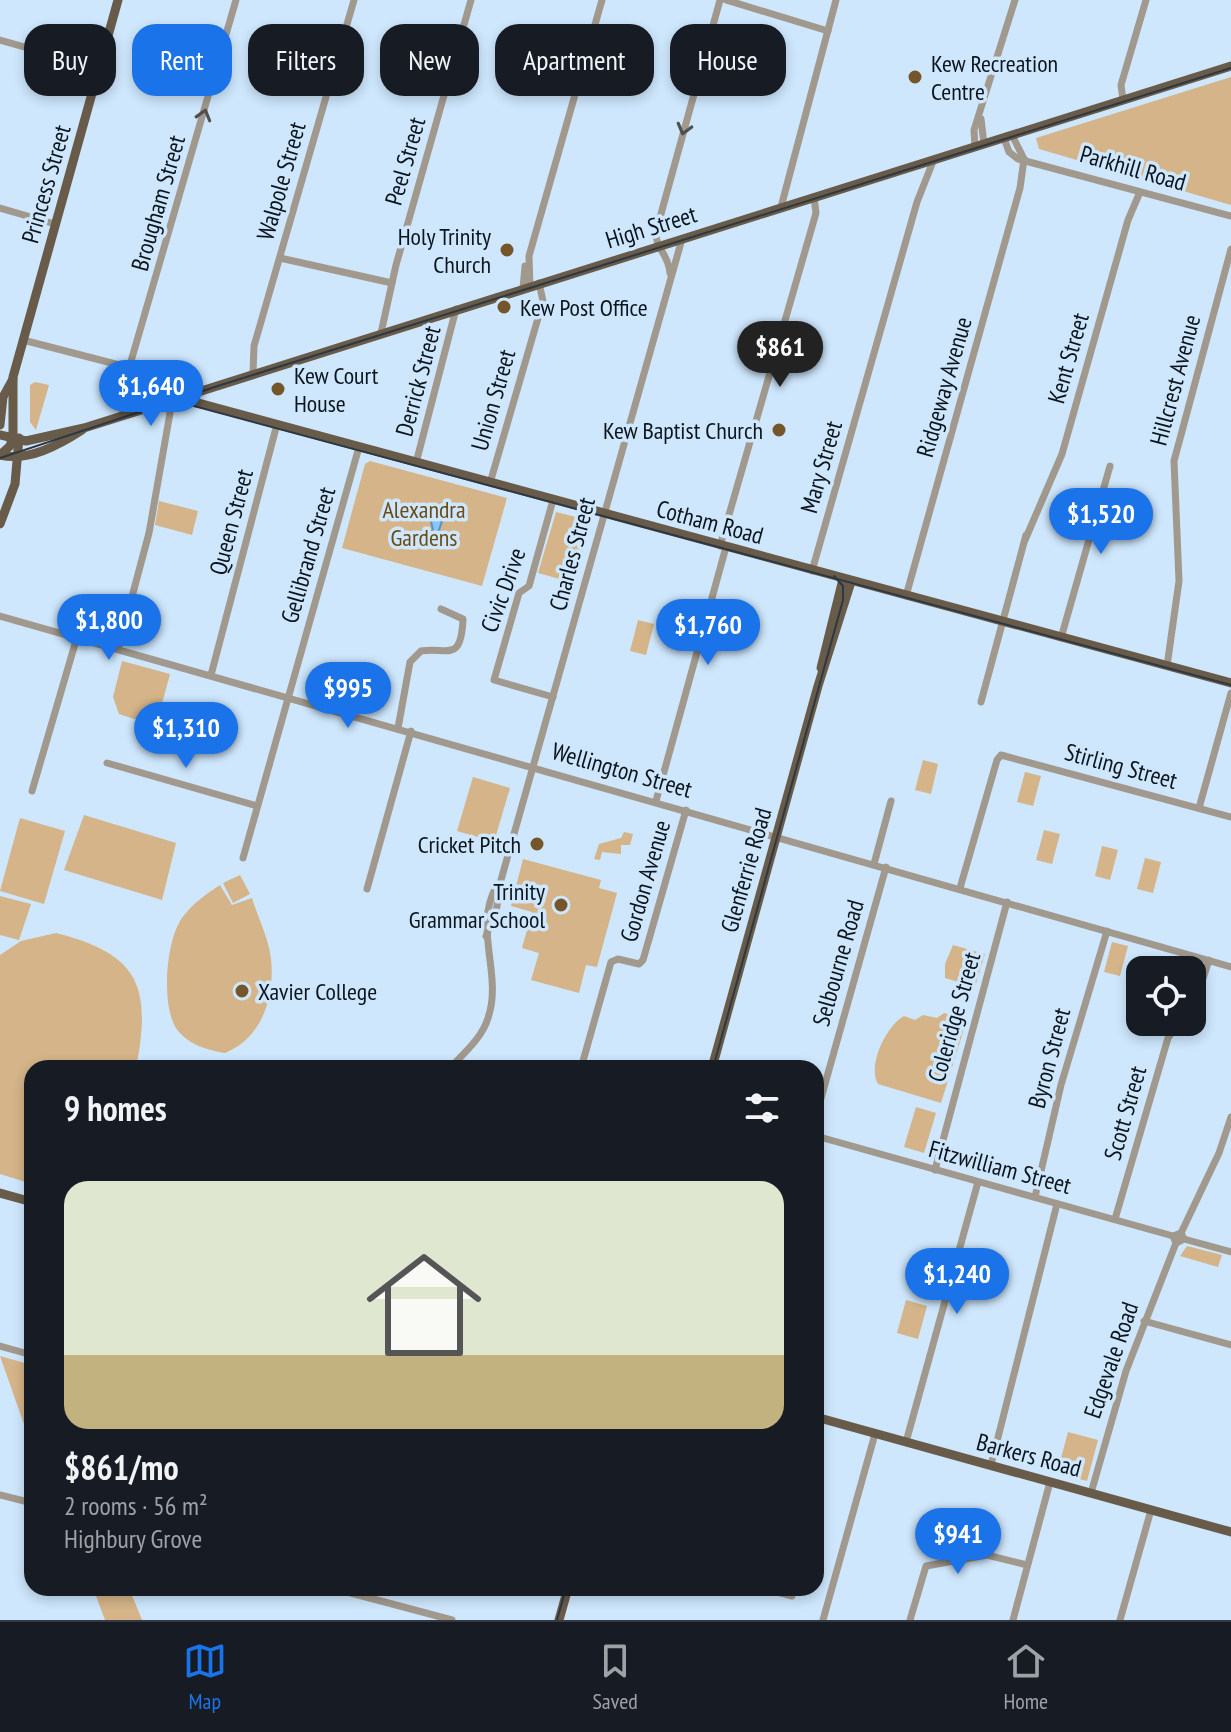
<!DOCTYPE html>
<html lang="en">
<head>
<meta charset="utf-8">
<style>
  body { margin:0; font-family:"PT Sans Narrow",sans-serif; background:#242831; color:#f1f3f6; height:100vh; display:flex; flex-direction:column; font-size:30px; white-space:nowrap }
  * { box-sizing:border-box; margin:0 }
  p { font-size:26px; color:#9ea1a6 }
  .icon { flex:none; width:44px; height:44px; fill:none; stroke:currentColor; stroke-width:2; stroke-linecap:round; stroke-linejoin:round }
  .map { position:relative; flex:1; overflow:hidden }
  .panel { position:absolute; left:24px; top:1060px; width:800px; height:536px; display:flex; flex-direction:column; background:#171b24; border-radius:24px; box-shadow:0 4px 12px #0003 }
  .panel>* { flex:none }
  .guide { position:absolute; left:24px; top:24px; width:800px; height:72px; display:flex; gap:16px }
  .buttons { position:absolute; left:1126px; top:956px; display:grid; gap:16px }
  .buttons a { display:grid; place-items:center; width:80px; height:80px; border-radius:16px; background:#171b24; box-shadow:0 4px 12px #0003; font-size:40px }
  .price { position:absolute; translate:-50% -68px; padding:0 18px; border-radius:28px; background:#1a73e8; color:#fff; font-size:26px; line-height:52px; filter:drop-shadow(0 2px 4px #0008) }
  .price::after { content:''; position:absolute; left:50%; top:48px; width:24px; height:18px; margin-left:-12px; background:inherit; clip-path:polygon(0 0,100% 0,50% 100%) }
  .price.selected { background:#222; color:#fff }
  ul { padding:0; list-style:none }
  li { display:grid; align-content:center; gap:16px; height:424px; padding:0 40px }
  li span { display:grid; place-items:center; height:248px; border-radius:24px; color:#555 }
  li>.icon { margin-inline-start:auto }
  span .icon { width:144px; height:144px; fill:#fffc; stroke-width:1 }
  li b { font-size:34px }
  h2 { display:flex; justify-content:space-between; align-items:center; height:96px; padding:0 40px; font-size:34px }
  .pill { padding:0 28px; border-radius:24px; background:#171b24; box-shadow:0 4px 12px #0003; font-size:28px; line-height:72px }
  .pill.selected { background:#1a73e8; color:#fff }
  .dock { display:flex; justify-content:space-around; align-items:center; height:112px; border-top:2px solid #363941; background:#171b24; font-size:22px; color:#9ea1a6 }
  .dock a { display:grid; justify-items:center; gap:4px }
  .dock .selected { color:#1a73e8 }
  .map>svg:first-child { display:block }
  .green { fill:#d4b488 }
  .water { fill:#85c6fd; stroke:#6191ba; stroke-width:2 }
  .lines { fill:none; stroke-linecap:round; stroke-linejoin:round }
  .minor { stroke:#a1998e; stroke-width:7 }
  .major { stroke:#695b49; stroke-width:9 }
  .tram { stroke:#2c3842; stroke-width:2 }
  .oneway { stroke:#4f5050 }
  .poi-dot { fill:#74562a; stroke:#cee7fd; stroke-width:3 }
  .labels { text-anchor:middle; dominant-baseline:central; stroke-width:7; stroke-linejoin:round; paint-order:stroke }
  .poi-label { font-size:24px; fill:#0c151d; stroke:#cee7fd; text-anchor:start }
  .street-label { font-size:24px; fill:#0c151d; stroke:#cee7fd }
  .park-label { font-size:24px; fill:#6a4b16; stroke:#cee7fd }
</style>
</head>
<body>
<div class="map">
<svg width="1231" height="1620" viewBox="0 0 1231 1620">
  <rect width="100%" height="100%" fill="#cee7fd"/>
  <g class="green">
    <path d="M1231,77V205L1039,149L1036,138Z"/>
    <path d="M35,382L49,385L36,430L30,422V385Z"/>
    <path d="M370,461L507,498L482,586L342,548L365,464Z"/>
    <path d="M159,501L198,511L192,535L155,525Z"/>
    <path d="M556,512L588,520L590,524L574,583L538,573Z"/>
    <path d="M638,620L654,624L646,655L630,651Z"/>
    <path d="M122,661L170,674L156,726L119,714L113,697Z"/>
    <path d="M923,760L938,764L931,794L915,790Z"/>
    <path d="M1025,772L1041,776L1033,806L1017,802Z"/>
    <path d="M473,777L510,788L494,842L457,831Z"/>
    <path d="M84,815L176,843L162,900L64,870Z"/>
    <path d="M20,818L65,831L44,904L0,891Z"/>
    <path d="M1044,830L1060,834L1052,864L1036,860Z"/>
    <path d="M624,832L633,834L630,845H621V854L602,852L600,860L594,859L599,844L621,838Z"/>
    <path d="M1102,846L1118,850L1110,880L1095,876Z"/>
    <path d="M1145,858L1161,862L1153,893L1137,889Z"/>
    <path d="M523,859L601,880L599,888L617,893L597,967L586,965L579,993L531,980L539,953L522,948L532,912L511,906Z"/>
    <path d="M240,875L250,894L233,903L223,883Z"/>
    <path d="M220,885L232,905L252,898C258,918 269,939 271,959C275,997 262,1038 225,1053C206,1050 187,1044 176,1028C161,1004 166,940 182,918C192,904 206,894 220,885Z"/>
    <path d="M0,896L31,904L19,940L0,935Z"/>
    <path d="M56,933C139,954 152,986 136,1068H32V1184L0,1174V955L21,941Z"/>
    <path d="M1112,942L1128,946L1120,976L1104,972Z"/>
    <path d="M953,945L985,954L975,987L945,978V964Z"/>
    <path d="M944,1013L967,1019L941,1103L878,1084C867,1066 886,1026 904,1016L915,1020L923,1015L937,1018Z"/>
    <path d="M916,1107L936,1113L924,1153L904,1147Z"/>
    <path d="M1187,1246L1222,1255L1218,1267L1180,1256Z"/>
    <path d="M906,1300L927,1306L918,1339L897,1333Z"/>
    <path d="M0,1356L32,1365V1447Z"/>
    <path d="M1068,1432L1098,1440L1087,1481L1057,1473Z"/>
    <path d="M93,1588H129L142,1620H105Z"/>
  </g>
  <path class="water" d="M429,513L444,515L439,530L446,534L445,547H422L424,537L433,530Z"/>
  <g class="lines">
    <g class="minor">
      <path d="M726,0L828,31"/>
      <path d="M0,40L99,68"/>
      <path d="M1123,100L1121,85L1146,0"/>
      <path d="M981,119L984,144"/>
      <path d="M1012,135L1024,159"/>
      <path d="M1004,138L1009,152L1018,159L1231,216"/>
      <path d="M975,147L974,130L1015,0"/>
      <path d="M781,207L836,0"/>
      <path d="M0,208L55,224"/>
      <path d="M280,258L392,283"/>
      <path d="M670,273C669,255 655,248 656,232L720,0"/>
      <path d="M530,286L529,256L602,0"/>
      <path d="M523,288L525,266"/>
      <path d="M381,333L396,265L471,0"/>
      <path d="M23,340L131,368"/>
      <path d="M253,373L254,346L354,0"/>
      <path d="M124,416L120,399L236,0"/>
      <path d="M416,463L456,309"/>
      <path d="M490,483L543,301L539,283"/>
      <path d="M553,500L529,586L519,593L494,680L553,697"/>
      <path d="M1025,540L1062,454L1128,220L1140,192"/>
      <path d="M720,546L816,213L814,197"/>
      <path d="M812,571L917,202L934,159"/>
      <path d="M906,596L1020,188L1024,159"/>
      <path d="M0,616L1231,967"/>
      <path d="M1061,638L1110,466"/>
      <path d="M118,649L149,533L170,413L167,402"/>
      <path d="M1167,666L1179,581L1174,461L1231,249"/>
      <path d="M211,675L277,424"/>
      <path d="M981,702L1026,535"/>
      <path d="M398,728L410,662L421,651C446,646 461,665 463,619L441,609"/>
      <path d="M107,763L257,806"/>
      <path d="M32,791L77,637"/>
      <path d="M656,801L726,547"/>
      <path d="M1199,808L1231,693"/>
      <path d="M243,858L359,447"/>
      <path d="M874,864L891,801"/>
      <path d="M960,888L997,760L1001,755L1231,817"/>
      <path d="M367,889L411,731"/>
      <path d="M486,936L496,912L501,880L682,239"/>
      <path d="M1192,1013L1209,960"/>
      <path d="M450,1068C464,1053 482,1038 488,1018C503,975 473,929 496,887"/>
      <path d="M581,1068L611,962L618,959L639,964L643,960L686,810"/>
      <path d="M816,1116L886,867"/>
      <path d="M816,1136L1173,1236"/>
      <path d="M935,1170L1007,902"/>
      <path d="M1035,1197L1061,1085L1107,931"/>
      <path d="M1115,1219L1168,1038L1180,1022"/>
      <path d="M1181,1233L1219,1153L1231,1117"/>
      <path d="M1184,1239L1231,1252"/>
      <path d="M1144,1321L1231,1345"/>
      <path d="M0,1346L32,1355"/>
      <path d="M906,1442L978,1182"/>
      <path d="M991,1465L1057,1204"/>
      <path d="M1091,1493L1126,1371L1176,1243L1184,1239L1181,1233L1173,1236L1176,1243"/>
      <path d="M0,1495L32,1503"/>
      <path d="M332,1588L452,1620"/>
      <path d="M761,1588L792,1596"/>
      <path d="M823,1620L875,1434"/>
      <path d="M910,1620L926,1566L987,1555L1027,1565"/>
      <path d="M1013,1620L1050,1482"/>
      <path d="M1120,1620L1151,1510"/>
    </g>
    <g class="major">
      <path d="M180,398L1231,683"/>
      <path d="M0,425L3,397L13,379"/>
      <path d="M0,435L26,441L84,428L1231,66"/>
      <path d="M0,455L10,446L13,436V377L118,0"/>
      <path d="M0,455C28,462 59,445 82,430"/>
      <path d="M0,524L15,484L19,438"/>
      <path d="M821,668L843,579"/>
      <path d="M712,1068L818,686L851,582"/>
      <path d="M0,1193L32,1202"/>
      <path d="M816,1417L1231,1532"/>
      <path d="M559,1620L568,1588"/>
    </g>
    <g class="tram">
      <path d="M179,402L1231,685"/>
      <path d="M0,458L221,385L1231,68"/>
      <path d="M713,1068L843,600V586L834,576"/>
      <path d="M557,1620L566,1588"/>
    </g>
  </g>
  <defs><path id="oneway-chevron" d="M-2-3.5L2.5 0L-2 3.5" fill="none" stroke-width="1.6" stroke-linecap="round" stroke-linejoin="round" transform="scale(2)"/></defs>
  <g class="oneway">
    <use href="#oneway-chevron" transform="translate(204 115) rotate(-74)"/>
    <use href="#oneway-chevron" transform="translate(684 129) rotate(105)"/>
  </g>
  <g class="poi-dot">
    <circle cx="915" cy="77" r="8"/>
    <circle cx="507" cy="250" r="8"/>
    <circle cx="504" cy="307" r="8"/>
    <circle cx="278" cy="389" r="8"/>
    <circle cx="779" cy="430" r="8"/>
    <circle cx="537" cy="844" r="8"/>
    <circle cx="561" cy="905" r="8"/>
    <circle cx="242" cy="991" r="8"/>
  </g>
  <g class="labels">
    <g class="poi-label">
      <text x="931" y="63">Kew Recreation<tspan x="931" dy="28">Centre</tspan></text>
      <text x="491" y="236" text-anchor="end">Holy Trinity<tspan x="491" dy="28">Church</tspan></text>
      <text x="520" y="307">Kew Post Office</text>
      <text x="294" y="375">Kew Court<tspan x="294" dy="28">House</tspan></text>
      <text x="763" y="430" text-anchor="end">Kew Baptist Church</text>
      <text x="521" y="844" text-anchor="end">Cricket Pitch</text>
      <text x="545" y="891" text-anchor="end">Trinity<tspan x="545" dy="28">Grammar School</tspan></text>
      <text x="258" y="991">Xavier College</text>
    </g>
    <g class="street-label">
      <text transform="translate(405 161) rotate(-74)">Peel Street</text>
      <text transform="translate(1133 168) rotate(16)">Parkhill Road</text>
      <text transform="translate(281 181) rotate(-74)">Walpole Street</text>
      <text transform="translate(46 184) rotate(-74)">Princess Street</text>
      <text transform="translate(158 203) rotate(-74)">Brougham Street</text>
      <text transform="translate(651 227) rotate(-17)">High Street</text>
      <text transform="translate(1068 358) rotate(-74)">Kent Street</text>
      <text transform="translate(1175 380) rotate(-75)">Hillcrest Avenue</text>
      <text transform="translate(418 381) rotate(-75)">Derrick Street</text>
      <text transform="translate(944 387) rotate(-74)">Ridgeway Avenue</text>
      <text transform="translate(493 400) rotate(-74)">Union Street</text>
      <text transform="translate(821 467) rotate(-74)">Mary Street</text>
      <text transform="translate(231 522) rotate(-75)">Queen Street</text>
      <text transform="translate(710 522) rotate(15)">Cotham Road</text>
      <text transform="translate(572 554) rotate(-75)">Charles Street</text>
      <text transform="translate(308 555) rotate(-74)">Gellibrand Street</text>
      <text transform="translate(503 590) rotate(-70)">Civic Drive</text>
      <text transform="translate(1121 766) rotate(15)">Stirling Street</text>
      <text transform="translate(622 770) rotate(16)">Wellington Street</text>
      <text transform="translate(746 870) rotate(-74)">Glenferrie Road</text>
      <text transform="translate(645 881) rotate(-74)">Gordon Avenue</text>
      <text transform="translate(838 963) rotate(-74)">Selbourne Road</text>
      <text transform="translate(954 1017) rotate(-74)">Coleridge Street</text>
      <text transform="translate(1049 1058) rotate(-75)">Byron Street</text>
      <text transform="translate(1125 1113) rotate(-74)">Scott Street</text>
      <text transform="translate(1000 1167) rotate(15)">Fitzwilliam Street</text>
      <text transform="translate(1111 1360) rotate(-71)">Edgevale Road</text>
      <text transform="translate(1029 1455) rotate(15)">Barkers Road</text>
    </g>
    <g class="park-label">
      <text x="424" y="509">Alexandra<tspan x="424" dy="28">Gardens</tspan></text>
    </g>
  </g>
</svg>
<div class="buttons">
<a><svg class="icon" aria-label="locate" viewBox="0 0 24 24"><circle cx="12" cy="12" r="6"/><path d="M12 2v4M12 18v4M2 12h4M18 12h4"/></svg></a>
</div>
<b class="price selected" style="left:780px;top:389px">$861</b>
<b class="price" style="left:151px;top:428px">$1,640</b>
<b class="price" style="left:1101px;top:556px">$1,520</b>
<b class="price" style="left:109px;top:662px">$1,800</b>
<b class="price" style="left:708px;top:667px">$1,760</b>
<b class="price" style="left:348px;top:730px">$995</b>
<b class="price" style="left:186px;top:770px">$1,310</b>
<b class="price" style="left:957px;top:1316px">$1,240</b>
<b class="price" style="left:958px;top:1576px">$941</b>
<div class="guide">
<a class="pill">Buy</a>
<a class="pill selected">Rent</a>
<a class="pill">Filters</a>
<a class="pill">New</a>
<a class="pill">Apartment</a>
<a class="pill">House</a>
</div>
<section class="panel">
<h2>9 homes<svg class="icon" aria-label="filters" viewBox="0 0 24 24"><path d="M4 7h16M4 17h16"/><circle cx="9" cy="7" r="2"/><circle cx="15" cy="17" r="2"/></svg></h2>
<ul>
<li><span style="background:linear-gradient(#dfe7d0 70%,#c2b280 0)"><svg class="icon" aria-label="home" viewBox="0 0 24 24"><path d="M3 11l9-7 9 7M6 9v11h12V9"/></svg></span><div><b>$861/mo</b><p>2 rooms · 56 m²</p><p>Highbury Grove</p></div></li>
</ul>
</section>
</div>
<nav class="dock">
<a class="selected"><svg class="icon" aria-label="map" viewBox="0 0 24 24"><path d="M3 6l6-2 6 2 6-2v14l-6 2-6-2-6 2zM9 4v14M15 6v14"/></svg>Map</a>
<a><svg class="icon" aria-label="saved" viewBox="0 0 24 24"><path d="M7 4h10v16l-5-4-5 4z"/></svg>Saved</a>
<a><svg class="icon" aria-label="home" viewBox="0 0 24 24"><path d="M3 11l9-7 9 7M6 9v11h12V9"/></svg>Home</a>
</nav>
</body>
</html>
